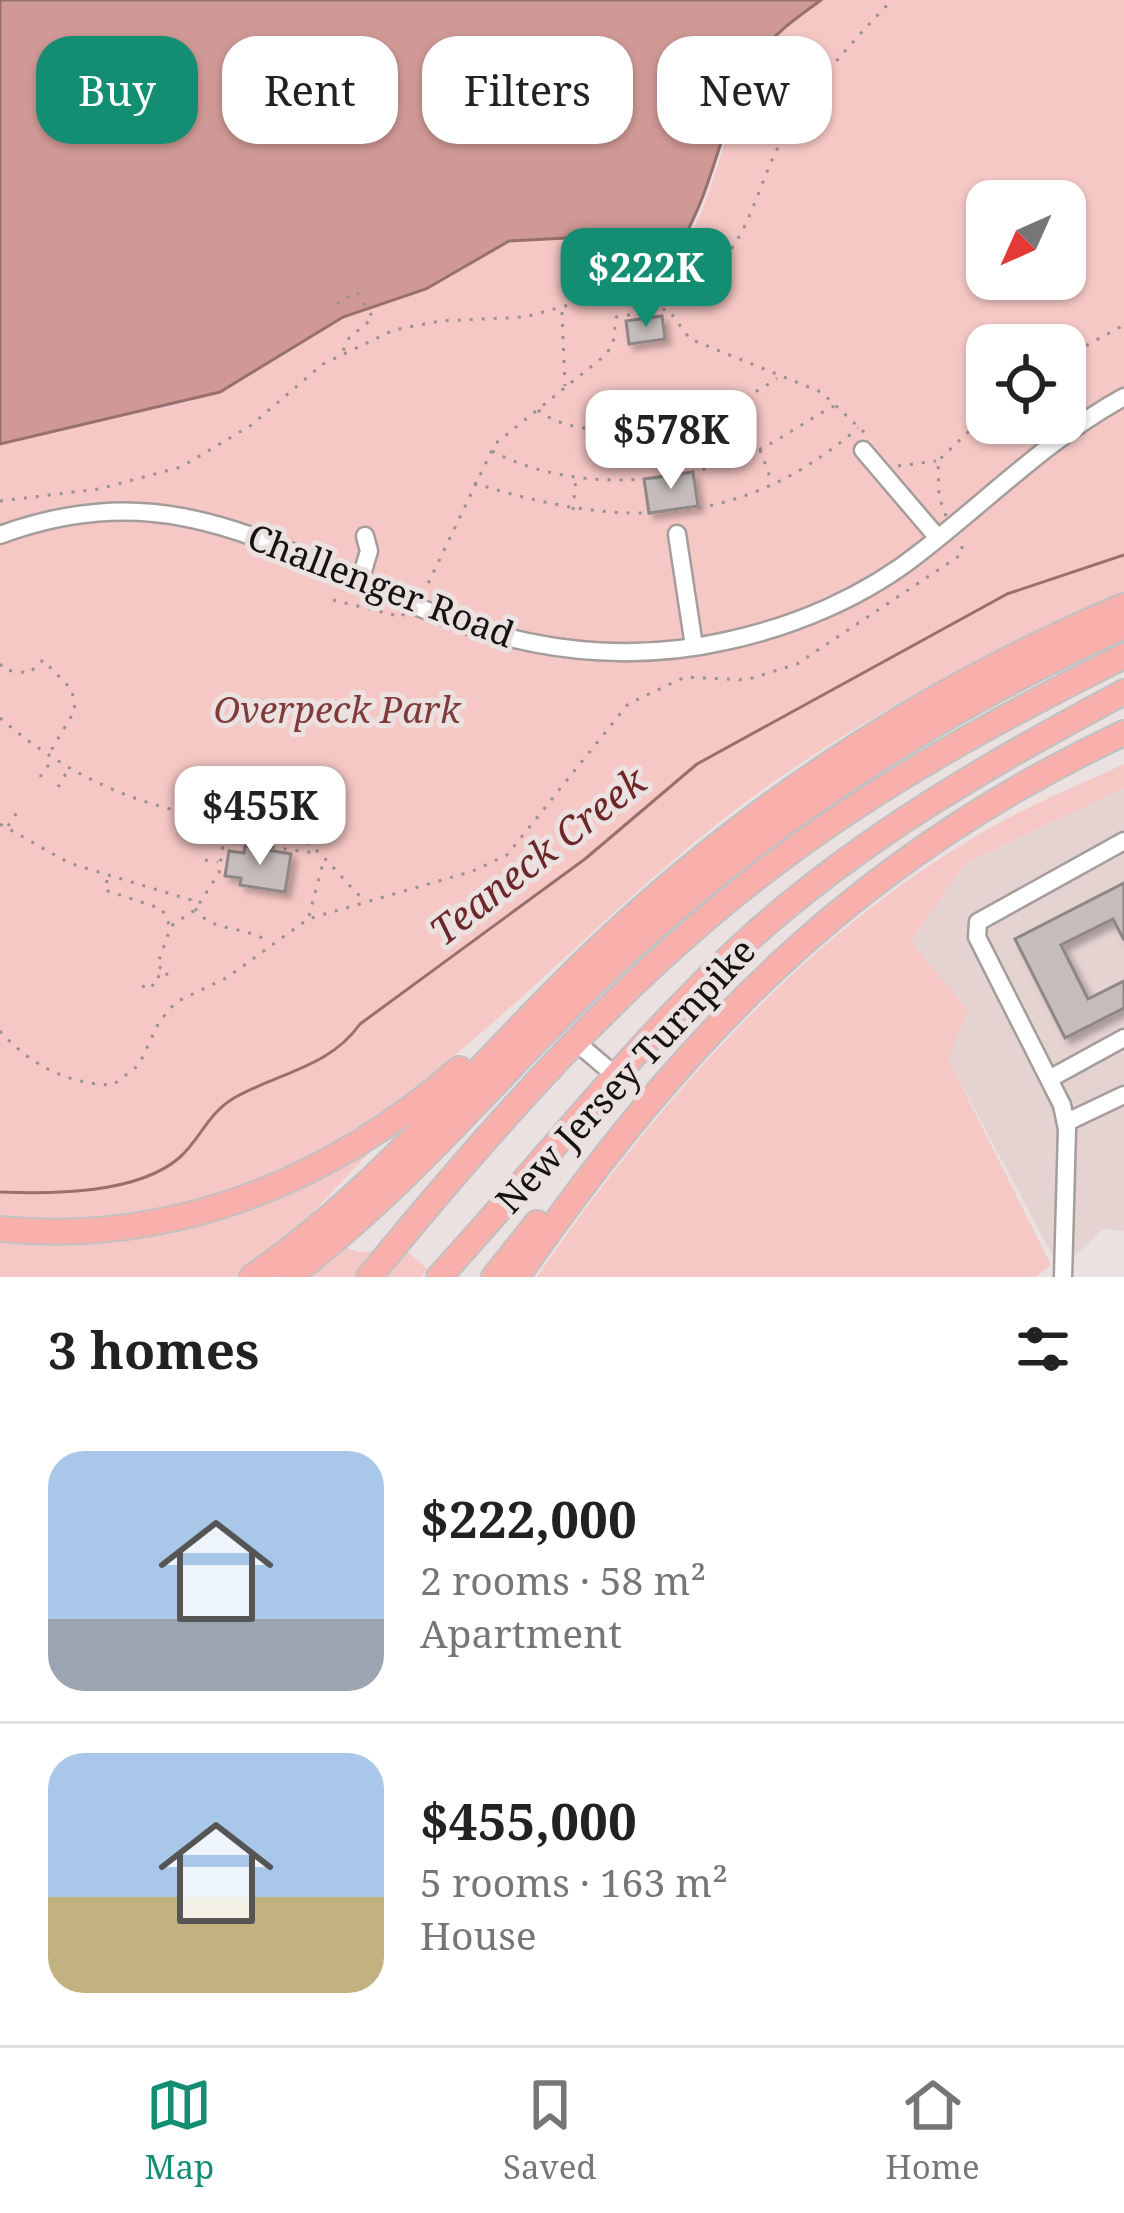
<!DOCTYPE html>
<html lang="en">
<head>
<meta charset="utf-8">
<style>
  body { margin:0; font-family:"Noto Serif",serif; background:#f6f6f6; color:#222; height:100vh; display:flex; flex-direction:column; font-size:45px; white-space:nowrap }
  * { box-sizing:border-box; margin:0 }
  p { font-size:39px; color:#767676 }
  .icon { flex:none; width:66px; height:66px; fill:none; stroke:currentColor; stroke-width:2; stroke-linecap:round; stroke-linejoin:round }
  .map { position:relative; height:1277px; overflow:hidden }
  .details { display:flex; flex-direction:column; background:#fff; flex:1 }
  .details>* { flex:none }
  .banner { position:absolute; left:36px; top:36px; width:1053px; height:108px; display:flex; gap:24px }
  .needle { width:78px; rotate:225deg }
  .tools { position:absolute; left:966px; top:180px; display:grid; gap:24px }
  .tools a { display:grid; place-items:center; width:120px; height:120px; border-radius:24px; background:#fff; box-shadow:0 3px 9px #0004; font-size:60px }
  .price { position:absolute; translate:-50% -102px; padding:0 27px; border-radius:24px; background:#fff; color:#222; font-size:39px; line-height:78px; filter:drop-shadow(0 3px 6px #0008) }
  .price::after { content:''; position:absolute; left:50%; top:72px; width:36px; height:27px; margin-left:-18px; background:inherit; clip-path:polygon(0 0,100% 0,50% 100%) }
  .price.current { background:#138e72; color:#fff }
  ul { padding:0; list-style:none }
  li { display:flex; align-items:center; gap:36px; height:300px; padding:0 48px }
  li+li { border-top:3px solid #e0e0e0 }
  li span { display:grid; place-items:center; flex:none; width:336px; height:240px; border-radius:36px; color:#555 }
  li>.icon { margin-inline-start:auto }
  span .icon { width:144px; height:144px; fill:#fffc; stroke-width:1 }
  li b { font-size:51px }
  h2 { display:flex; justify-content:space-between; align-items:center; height:144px; padding:0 48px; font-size:51px }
  .tag { padding:0 42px; border-radius:36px; background:#fff; box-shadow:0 3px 9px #0004; font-size:42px; line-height:108px }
  .tag.current { background:#138e72; color:#fff }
  .tab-bar { display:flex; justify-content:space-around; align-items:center; height:168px; border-top:3px solid #e0e0e0; background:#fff; font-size:33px; color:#767676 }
  .tab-bar a { display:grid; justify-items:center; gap:6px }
  .tab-bar .current { color:#138e72 }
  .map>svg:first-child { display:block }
  .built { fill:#e5d3d1 }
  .green { fill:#f5c8c5; fill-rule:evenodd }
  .water { fill:#d09996; stroke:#98706e; stroke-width:3 }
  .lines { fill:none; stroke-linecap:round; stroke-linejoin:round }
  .stream { stroke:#98706e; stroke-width:3 }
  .building { fill:#c5bcbb; stroke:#8f8686; stroke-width:3; filter:url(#shadow) }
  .minor-casing { stroke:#a59c9c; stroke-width:21 }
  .highway-casing { stroke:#c2c1c1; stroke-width:28 }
  .path { stroke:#999191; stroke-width:3; stroke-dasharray:3 9; stroke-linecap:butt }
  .minor { stroke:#fff; stroke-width:16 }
  .highway { stroke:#f9b0ac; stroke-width:24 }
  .labels { text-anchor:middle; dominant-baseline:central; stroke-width:10; stroke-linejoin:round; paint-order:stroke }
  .street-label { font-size:36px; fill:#151212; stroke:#ebe1e1 }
  .park-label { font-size:36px; font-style:italic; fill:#803a39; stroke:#ebe1e1 }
  .water-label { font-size:39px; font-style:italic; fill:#6c2829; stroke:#ebe1e1 }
</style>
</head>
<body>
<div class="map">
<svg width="1124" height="1277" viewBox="0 0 1124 1277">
  <defs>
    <filter id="shadow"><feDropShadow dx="5.5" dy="5.5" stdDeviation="3" flood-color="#0004"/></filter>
  </defs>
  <rect width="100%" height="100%" fill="#ebe1e1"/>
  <path class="built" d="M1124,788V1231L1103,1229L1060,1270L948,1059L911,941L965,864Z"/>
  <g class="green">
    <path d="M821,0H1124V592C985,654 842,726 722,820C489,1004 333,1249 0,1215V444L191,401L343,317L426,289L509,241L586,237L658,247L681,242L692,233L704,205L748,77L771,41ZM987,201H1065V279H987ZM987,345H1065V423H987Z"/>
    <path d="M1124,764V788L965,864L911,941L968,1011L948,1059L1051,1265L1036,1277H537C661,1096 819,917 1016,814C1051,796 1088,781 1124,764Z"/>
    <path d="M389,1132L289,1237L236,1277H0V1242L149,1237L253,1207Z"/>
    <path d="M344,1247L358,1252L406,1250L428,1270L421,1277H306Z"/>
  </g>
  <path class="water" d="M0,0H821C804,13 783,26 769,43C722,100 719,180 681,242L658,247L586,237L509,241L426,289L343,317L220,392L0,444Z"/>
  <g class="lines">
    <path class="stream" d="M0,1192C53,1194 137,1194 179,1158C200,1140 207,1114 234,1098C278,1073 330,1067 360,1024L585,859L697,764L1007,594L1124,555"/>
  </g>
  <g class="building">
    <path d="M662,316L665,339L629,344L626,321Z"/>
    <path d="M693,472L698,506L649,513L644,479Z"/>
    <path d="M245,846L291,854L285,892L240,885L241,878L225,876L229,851L244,853Z"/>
    <path d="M1124,883V940L1113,919L1061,945L1088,999L1124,981V1008L1065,1038L1015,939Z"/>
  </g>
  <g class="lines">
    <g class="minor-casing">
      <g id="minor">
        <path d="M863,450L938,538"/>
        <path d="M677,534L694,646"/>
        <path d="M0,535C193,464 303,572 475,628C555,654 643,660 726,641C796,626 866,596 922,551C989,499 1049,438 1124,397"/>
        <path d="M360,581L369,551L365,536"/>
        <path d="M576,1042L617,1077"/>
        <path d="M1051,1078L1124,1038"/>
        <path d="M1067,1122L1124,1095"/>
        <path d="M1063,1277L1067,1129L1062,1105L977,937L978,922L1124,841"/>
      </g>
    </g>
    <g class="highway-casing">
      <g id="highway">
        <path d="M0,1229C172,1246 331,1181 459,1069"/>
        <path d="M252,1277C382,1188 481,1060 595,952C749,805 927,689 1124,606"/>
        <path d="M288,1277C406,1190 498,1074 603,974C757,827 931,714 1124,626"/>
        <path d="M369,1277C492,1127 622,978 778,861C886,780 1004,716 1124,656"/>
        <path d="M439,1277C542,1165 636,1042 749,939C861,838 991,763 1124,692"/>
        <path d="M494,1277L537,1223"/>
        <path d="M517,1277C684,1036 855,859 1124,733"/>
      </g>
    </g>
    <g class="path">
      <path d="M337,304L357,292L373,318L349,338L342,353"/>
      <path d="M562,312L565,386"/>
      <path d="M1065,357L1124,325"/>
      <path d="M538,410C592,454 728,416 777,378"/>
      <path d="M760,450L771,480"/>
      <path d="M492,451C569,492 676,487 754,452C782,439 807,420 834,406"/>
      <path d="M898,466L936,461"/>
      <path d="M474,483C616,528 738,532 858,428"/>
      <path d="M0,501L99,489L181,467L250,426L323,364L394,330L440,321L525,317L718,264C750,235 760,178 782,140C811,86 850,44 892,0"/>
      <path d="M573,510L576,477"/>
      <path d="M946,516L939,497L938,461L987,414"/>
      <path d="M423,594L495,444L603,357L613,345L616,317L668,309L690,339L821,392L866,434"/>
      <path d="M333,600L402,617L404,613"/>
      <path d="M0,664L5,670L29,673L43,660L72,690L75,710L49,754"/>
      <path d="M0,718C54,765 117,798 187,813C226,822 269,820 304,841C325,854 344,882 363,899"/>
      <path d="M40,777L52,760"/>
      <path d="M58,787L68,770"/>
      <path d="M0,824L69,863L191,900C205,936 244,923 268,942"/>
      <path d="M8,826L18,811"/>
      <path d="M224,841L315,853"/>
      <path d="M205,860L218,862"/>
      <path d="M107,880L105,890L162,909L169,924"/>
      <path d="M309,916L323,863"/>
      <path d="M142,986L151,989L157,976L165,979L168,971L157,966L171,926L195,910L219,873L226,822"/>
      <path d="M0,1031C30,1065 67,1084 113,1085L139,1065L159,1022L176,1002L228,977L308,919L473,871L507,855L628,704L685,677L746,680L797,664L962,554V538"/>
    </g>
    <use href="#minor" class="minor"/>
    <use href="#highway" class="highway"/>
  </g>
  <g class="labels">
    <g class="street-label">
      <text transform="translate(381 585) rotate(21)">Challenger Road</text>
      <text transform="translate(625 1075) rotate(-47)">New Jersey Turnpike</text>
    </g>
    <g class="park-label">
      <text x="337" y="709">Overpeck Park</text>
    </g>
    <g class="water-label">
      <text transform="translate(537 855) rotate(-38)">Teaneck Creek</text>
    </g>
  </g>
</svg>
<div class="tools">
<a><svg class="needle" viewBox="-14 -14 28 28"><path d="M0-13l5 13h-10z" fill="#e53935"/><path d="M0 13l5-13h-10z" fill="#767676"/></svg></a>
<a><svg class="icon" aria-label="locate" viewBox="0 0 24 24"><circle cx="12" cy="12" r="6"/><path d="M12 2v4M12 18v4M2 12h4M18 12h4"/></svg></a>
</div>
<b class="price current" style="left:646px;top:330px">$222K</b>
<b class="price" style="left:671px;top:492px">$578K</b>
<b class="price" style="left:260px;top:868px">$455K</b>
<div class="banner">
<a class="tag current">Buy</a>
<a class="tag">Rent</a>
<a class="tag">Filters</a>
<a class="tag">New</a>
</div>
</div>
<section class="details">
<h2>3 homes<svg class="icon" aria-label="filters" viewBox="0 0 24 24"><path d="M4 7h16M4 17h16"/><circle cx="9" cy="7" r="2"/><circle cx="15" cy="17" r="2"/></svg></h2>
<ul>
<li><span style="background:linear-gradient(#a9c7e8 70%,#9aa5b1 0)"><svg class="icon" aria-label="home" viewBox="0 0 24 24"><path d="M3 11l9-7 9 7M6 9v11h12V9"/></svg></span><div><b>$222,000</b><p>2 rooms · 58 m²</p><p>Apartment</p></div></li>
<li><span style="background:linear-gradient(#a9c7e8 60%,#c2b280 0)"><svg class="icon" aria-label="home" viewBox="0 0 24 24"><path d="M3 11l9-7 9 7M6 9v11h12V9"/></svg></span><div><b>$455,000</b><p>5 rooms · 163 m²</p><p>House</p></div></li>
</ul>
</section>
<nav class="tab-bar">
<a class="current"><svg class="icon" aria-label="map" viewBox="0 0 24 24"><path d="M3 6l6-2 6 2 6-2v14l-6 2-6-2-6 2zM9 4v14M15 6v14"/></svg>Map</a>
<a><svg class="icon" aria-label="saved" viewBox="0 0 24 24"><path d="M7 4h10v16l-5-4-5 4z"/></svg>Saved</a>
<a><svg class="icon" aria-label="home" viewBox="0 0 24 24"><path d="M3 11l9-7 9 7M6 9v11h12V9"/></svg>Home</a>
</nav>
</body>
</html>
